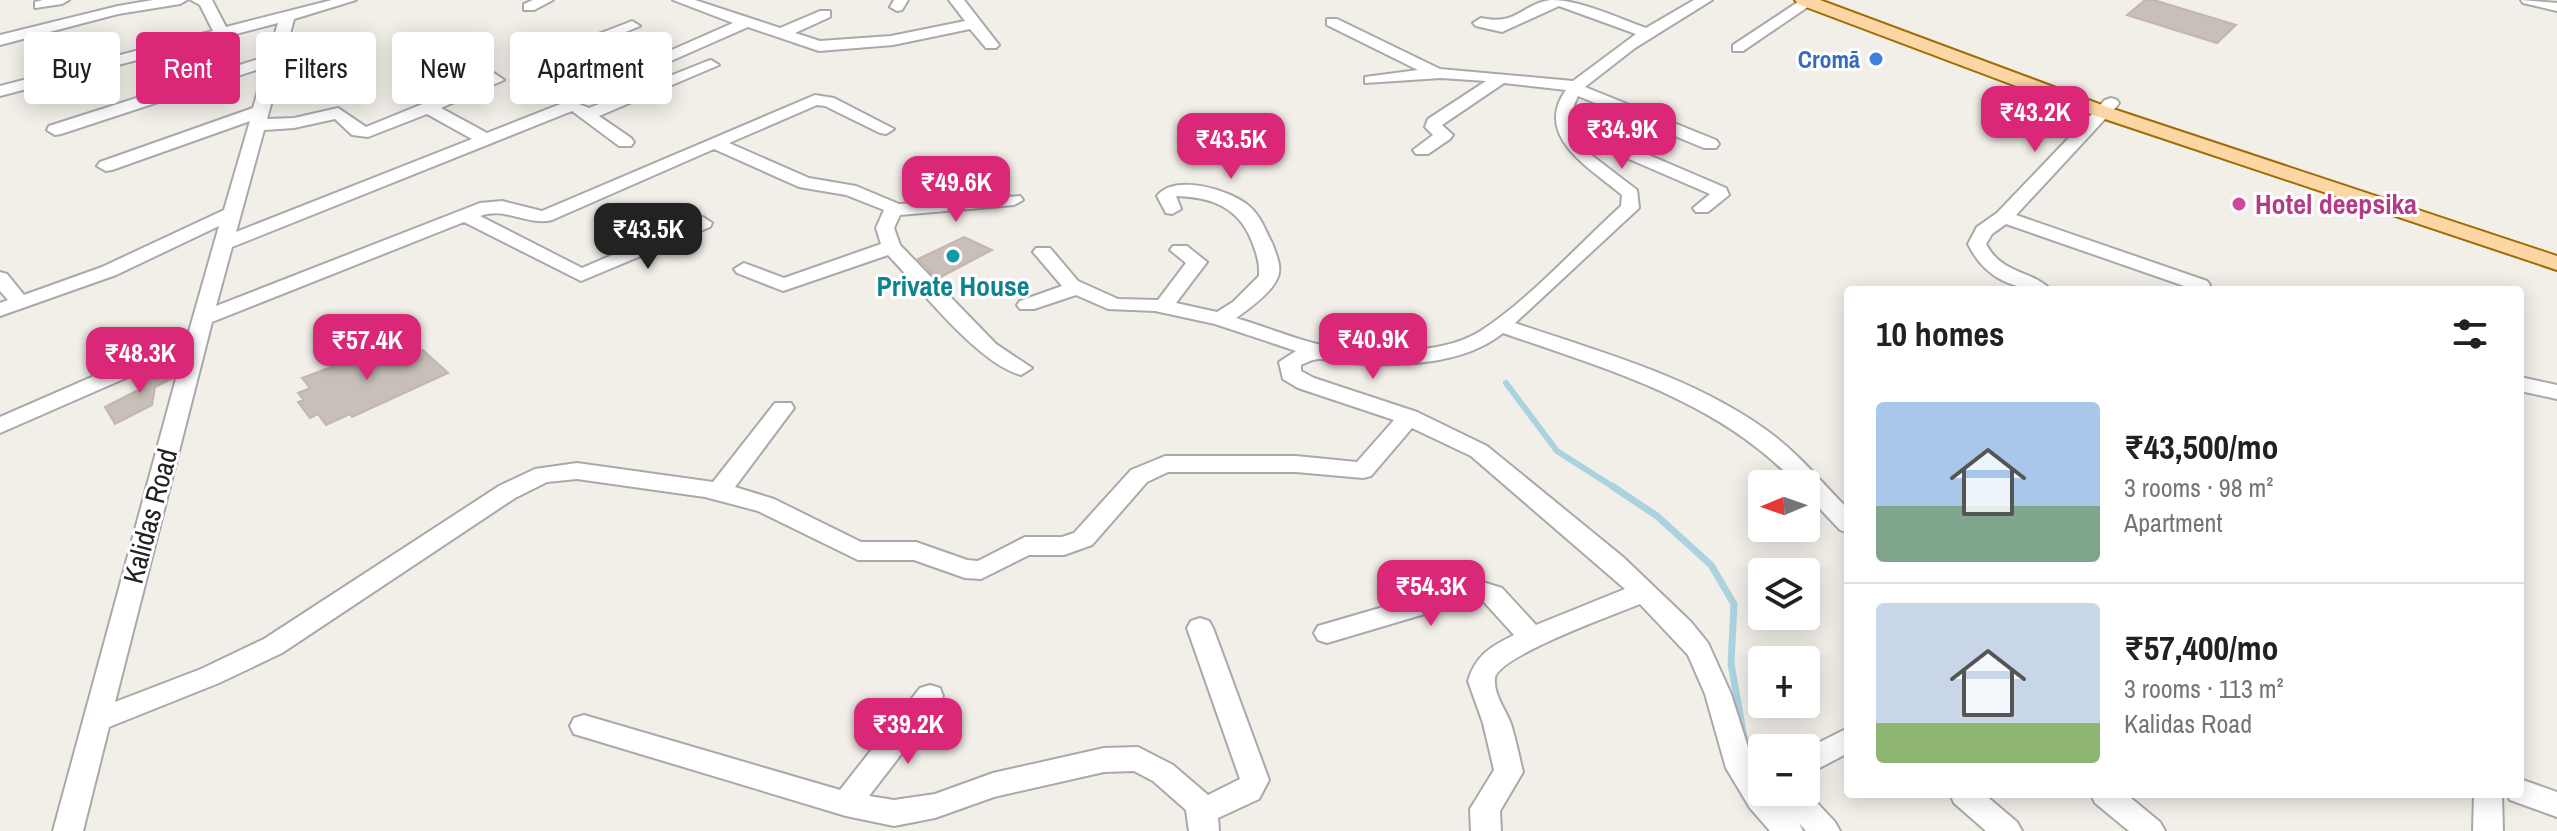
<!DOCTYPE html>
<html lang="en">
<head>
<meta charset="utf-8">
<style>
  body { margin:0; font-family:"Archivo Narrow",sans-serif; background:#f6f6f6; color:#202124; height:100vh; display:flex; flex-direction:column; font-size:30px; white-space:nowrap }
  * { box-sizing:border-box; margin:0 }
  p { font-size:26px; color:#757577 }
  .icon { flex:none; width:44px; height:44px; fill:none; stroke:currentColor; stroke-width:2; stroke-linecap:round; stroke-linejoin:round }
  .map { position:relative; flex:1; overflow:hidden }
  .panel { position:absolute; left:1844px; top:286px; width:680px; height:512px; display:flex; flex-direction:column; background:#fff; border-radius:8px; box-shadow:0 4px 20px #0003 }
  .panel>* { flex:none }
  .top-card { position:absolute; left:24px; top:32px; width:760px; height:72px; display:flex; gap:16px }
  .needle { width:52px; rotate:268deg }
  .controls { position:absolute; left:1748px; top:470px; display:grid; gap:16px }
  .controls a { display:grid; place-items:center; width:72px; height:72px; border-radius:8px; background:#fff; box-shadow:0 4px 20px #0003; font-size:40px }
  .price { position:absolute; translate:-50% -68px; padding:0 18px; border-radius:16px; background:#db2777; color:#fff; font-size:26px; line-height:52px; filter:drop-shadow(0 2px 4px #0008) }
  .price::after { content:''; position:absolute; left:50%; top:48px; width:24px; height:18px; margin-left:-12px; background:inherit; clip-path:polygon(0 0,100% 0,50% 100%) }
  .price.on { background:#222; color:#fff }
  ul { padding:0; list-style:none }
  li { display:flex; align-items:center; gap:24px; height:200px; padding:0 32px }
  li+li { border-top:2px solid #e0e0e0 }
  li span { display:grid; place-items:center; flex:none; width:224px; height:160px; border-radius:8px; color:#555 }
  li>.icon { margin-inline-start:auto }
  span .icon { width:96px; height:96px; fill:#fffc; stroke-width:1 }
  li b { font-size:34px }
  h2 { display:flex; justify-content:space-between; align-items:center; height:96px; padding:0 32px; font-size:34px }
  .pill { padding:0 28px; border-radius:8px; background:#fff; box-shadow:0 4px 20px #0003; font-size:28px; line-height:72px }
  .pill.on { background:#db2777; color:#fff }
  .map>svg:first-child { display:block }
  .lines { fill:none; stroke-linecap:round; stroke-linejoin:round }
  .stream-far1 { stroke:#aad3df; stroke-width:6 }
  .stream { stroke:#aad3df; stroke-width:7 }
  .building { fill:#c7bfb8; stroke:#c4b6ab; stroke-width:2 }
  .minor-casing { stroke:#a9a9a9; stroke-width:4 }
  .major-casing { stroke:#a06b00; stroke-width:4 }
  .minor { fill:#fff; fill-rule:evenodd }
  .major { fill:#fcd6a4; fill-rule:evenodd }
  .shop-dot { fill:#3f7fe0; stroke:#fff; stroke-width:3 }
  .hotel-dot { fill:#d1479c; stroke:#fff; stroke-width:3 }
  .culture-dot { fill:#0f9aa8; stroke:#fff; stroke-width:3 }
  .labels { text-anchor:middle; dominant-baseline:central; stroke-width:6; stroke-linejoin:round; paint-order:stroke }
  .far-shop-label { font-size:24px; font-weight:bold; fill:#366cbe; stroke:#fff; text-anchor:end }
  .hotel-label { font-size:28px; font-weight:bold; fill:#b23c85; stroke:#fff; text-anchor:start }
  .culture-label { font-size:28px; font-weight:bold; fill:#0d838f; stroke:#fff }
  .street-label { font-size:28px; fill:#222; stroke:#fff }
</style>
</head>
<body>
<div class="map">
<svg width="2557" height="831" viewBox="0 0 2557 831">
  <rect width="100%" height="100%" fill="#f2efe9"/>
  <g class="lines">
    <path class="stream-far1" d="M1506,383L1557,451L1615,488"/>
    <path class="stream" d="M1612,486L1657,516L1711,565L1734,604L1731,664L1744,737L1762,763"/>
  </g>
  <g class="building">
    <path d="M2145,0H2154L2236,25L2217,43L2127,15Z"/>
    <path d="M964,237L992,250L937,279L918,259Z"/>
    <path d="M395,343L400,348L408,344L414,352L423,350L448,373L352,417L350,414L326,425L318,414L310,418L298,402L304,400L298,393L310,388L302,378Z"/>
    <path d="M170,362L171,379L155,387L152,405L115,424L105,407L144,387L140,375Z"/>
  </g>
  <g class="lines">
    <g class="minor-casing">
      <g id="minor">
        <path d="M43,0H69L62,4L35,8V2Z"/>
        <path d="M153,0H187L180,4L118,14L0,45V35L118,6Z"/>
        <path d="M191,0H212L226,27L332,0H356L294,19L267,119L294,118L338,108L366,127L484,79L436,45L433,42L441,37L504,80L441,108L487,133L563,103L527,71L525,68L528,61L627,23L632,21L640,26L541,67L578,99L579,104L589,108L705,62L711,60L719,65L599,116L631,138L634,142L631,146H619L572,111L232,247L216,306L480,203L502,201L542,211L815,95L834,98L894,129L886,134L880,133L825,106L817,105L729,143L809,178L856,186L899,204L1020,196L1023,200L1014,205L900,215L894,228L900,245L996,344L1032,368L1021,375C977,363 920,288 888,255L783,291L737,273L734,269L744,263L784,278L881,244L876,228L884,210L846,195L799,187L714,149L552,220C526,226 505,206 480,216L582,268L696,219L703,217L712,223L710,227L581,281L464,222L212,322L115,702L201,669L264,639L499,486L535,469L577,463L713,482L775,403H791L794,408L735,487L774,499L861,542H916L967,560L978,561L1025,537H1062L1074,533L1131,470L1165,456H1296L1357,462L1394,420L1298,388L1283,379L1279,362L1296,351L1215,324L1155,311L1108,309L1076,295L1034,309H1020L1017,305L1020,301L1062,286L1033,252L1036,248H1050L1078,281L1118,299L1158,300L1186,263L1170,250L1173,246H1187L1207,262L1176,303L1217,312L1233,302L1259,276C1260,262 1256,252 1251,239C1237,206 1210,197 1176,196L1181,209L1172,214L1166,213L1157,196C1175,173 1230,190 1249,206C1261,216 1265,230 1272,243C1276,254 1283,268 1277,279C1270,294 1249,309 1236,318C1263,326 1290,337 1317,344C1361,355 1440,356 1479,332C1528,301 1577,246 1621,206L1622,195C1593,170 1532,137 1566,90L1504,83L1442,125L1453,135L1450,139L1428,154H1416L1413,150L1433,135L1425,127L1428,119L1486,81L1441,78L1365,83V77L1418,70L1327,25V19H1337L1440,69L1573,81L1636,34L1559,6L1502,32L1476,26L1473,23L1481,18C1518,26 1521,4 1551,0C1581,0 1618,18 1646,28L1694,0H1712L1635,48L1585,87L1716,140L1719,144L1716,148H1704L1578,96L1574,105V123L1726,188L1729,195L1708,212H1696L1693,208L1710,194L1578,137L1590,154L1637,190L1639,208L1515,323C1602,353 1694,377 1769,432C1799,454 1822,483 1848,509V533L1840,530L1806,494V484H1797C1718,400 1609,370 1503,333C1462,366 1399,366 1348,363C1326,361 1322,354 1301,365V371L1314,378L1417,412L1487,446L1623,557L1691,622L1708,643L1731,694L1753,763L1762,778V792H1772L1778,799L1775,792L1806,791L1835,822L1840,831H1806L1799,823L1803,831H1770L1750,808L1726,768L1705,694L1688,655L1640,604C1616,614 1498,656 1495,678C1493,694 1506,710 1511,724C1516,740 1519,756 1523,772L1500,811L1501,831H1471L1470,809L1494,770L1483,723L1468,681C1476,655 1490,647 1514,635L1484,602L1475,599L1327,643L1318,640L1314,633L1318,626L1476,580L1502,588L1536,625L1625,589L1471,456L1412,428L1371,476L1363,478L1296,472H1168L1147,482L1092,545L1064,555H1029L981,579L965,578L914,560H858L758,511L705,497L577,479L547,482L515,498L282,653L219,683L109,727L83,831H53L183,353L0,433V417L188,335L219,226L116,275L0,316V303L8,300L0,291V272L7,274L24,295L102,267L224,210L250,121L112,170L106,171L97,166L100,162L253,108L265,67L61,134L55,135L47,130L49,126L268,56L278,23L0,96V86L213,31L200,5ZM427,114L472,139L236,232L264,130L294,128L335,119L352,135L368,137Z"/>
        <path d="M533,0H553L534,10H524V4Z"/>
        <path d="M673,0H695L780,28L820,11H830V17L795,33L820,41L891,36L965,21L949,0H964L999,45L996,48H986L970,29L893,45L819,51L748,27L664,64L658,62V56L733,23Z"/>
        <path d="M894,0H908L902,10L897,11L890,7Z"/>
        <path d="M1801,0L1815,2L1743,51H1733V45Z"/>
        <path d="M2521,0L2557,3V11L2523,3Z"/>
        <path d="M2111,98L2117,100L2119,103L2117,106L2016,215L2207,281L2210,285L2207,289H2193L2006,224L1992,234L1986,244C2002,275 2032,270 2051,290C2014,290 1985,279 1968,244L1977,227L1997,213L2105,100Z"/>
        <path d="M2520,377L2557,385V399L2520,391Z"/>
        <path d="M1200,618L1209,621L1213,628L1269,780L1259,799L1218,818L1219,831H1189L1186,810L1153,781L1134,771L1104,772L994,797L935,818L894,826L846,816L584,737L574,734L570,726L574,718L584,715L840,790L920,688L930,685L940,688L943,696L940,704L869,796L894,800L935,794L993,773L1104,748L1138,747L1173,765L1208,795L1240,779L1187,628L1191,621Z"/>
        <path d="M1848,728V753L1806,775V749Z"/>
        <path d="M2520,779L2557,792V817L2510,800L2507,794H2520Z"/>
        <path d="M1950,794H1984L2017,822L2022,831H1986L1954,803Z"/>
        <path d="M2091,794H2126L2160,822L2165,831H2129L2095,803Z"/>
        <path d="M2474,794H2502L2503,831H2473Z"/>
      </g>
    </g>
    <g class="major-casing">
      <path id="major" d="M1795,0H1820L2110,108L2557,256V270L2096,116L1798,4Z"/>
    </g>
    <use href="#minor" class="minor"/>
    <use href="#major" class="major"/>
  </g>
  <circle class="shop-dot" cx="1876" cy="59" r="8"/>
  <circle class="hotel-dot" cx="2239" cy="204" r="8"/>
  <circle class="culture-dot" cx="953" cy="256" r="8"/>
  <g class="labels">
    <g class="far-shop-label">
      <text x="1860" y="59">Cromā</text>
    </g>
    <g class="hotel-label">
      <text x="2255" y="204">Hotel deepsika</text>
    </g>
    <g class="culture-label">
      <text x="953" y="286">Private House</text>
    </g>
    <g class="street-label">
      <text transform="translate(150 516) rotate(-75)">Kalidas Road</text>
    </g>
  </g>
</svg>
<div class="controls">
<a><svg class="needle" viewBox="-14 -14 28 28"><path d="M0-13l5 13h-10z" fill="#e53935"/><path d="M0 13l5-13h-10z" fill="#757577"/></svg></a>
<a><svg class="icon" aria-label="layers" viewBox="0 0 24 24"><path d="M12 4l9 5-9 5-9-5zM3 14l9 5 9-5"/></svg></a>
<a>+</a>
<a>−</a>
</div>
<b class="price" style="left:2035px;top:154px">₹43.2K</b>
<b class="price" style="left:1622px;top:171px">₹34.9K</b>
<b class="price" style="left:1231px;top:181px">₹43.5K</b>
<b class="price" style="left:956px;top:224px">₹49.6K</b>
<b class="price on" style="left:648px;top:271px">₹43.5K</b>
<b class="price" style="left:1373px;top:381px">₹40.9K</b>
<b class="price" style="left:367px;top:382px">₹57.4K</b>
<b class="price" style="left:140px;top:395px">₹48.3K</b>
<b class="price" style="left:1431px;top:628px">₹54.3K</b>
<b class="price" style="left:908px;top:766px">₹39.2K</b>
<div class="top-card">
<a class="pill">Buy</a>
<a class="pill on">Rent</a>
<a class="pill">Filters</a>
<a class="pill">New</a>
<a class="pill">Apartment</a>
</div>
<section class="panel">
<h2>10 homes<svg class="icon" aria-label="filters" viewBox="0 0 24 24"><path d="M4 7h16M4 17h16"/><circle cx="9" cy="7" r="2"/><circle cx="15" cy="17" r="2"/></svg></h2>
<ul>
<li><span style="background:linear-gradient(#a9c7e8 65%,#7fa58c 0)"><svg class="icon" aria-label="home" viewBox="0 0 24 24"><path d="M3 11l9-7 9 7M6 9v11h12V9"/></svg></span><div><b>₹43,500/mo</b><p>3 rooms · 98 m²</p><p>Apartment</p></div></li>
<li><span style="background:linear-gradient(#c9d6e8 75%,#8fb573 0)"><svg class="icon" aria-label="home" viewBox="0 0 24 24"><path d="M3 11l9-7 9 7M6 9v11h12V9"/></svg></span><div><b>₹57,400/mo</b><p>3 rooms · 113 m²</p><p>Kalidas Road</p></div></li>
</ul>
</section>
</div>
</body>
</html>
